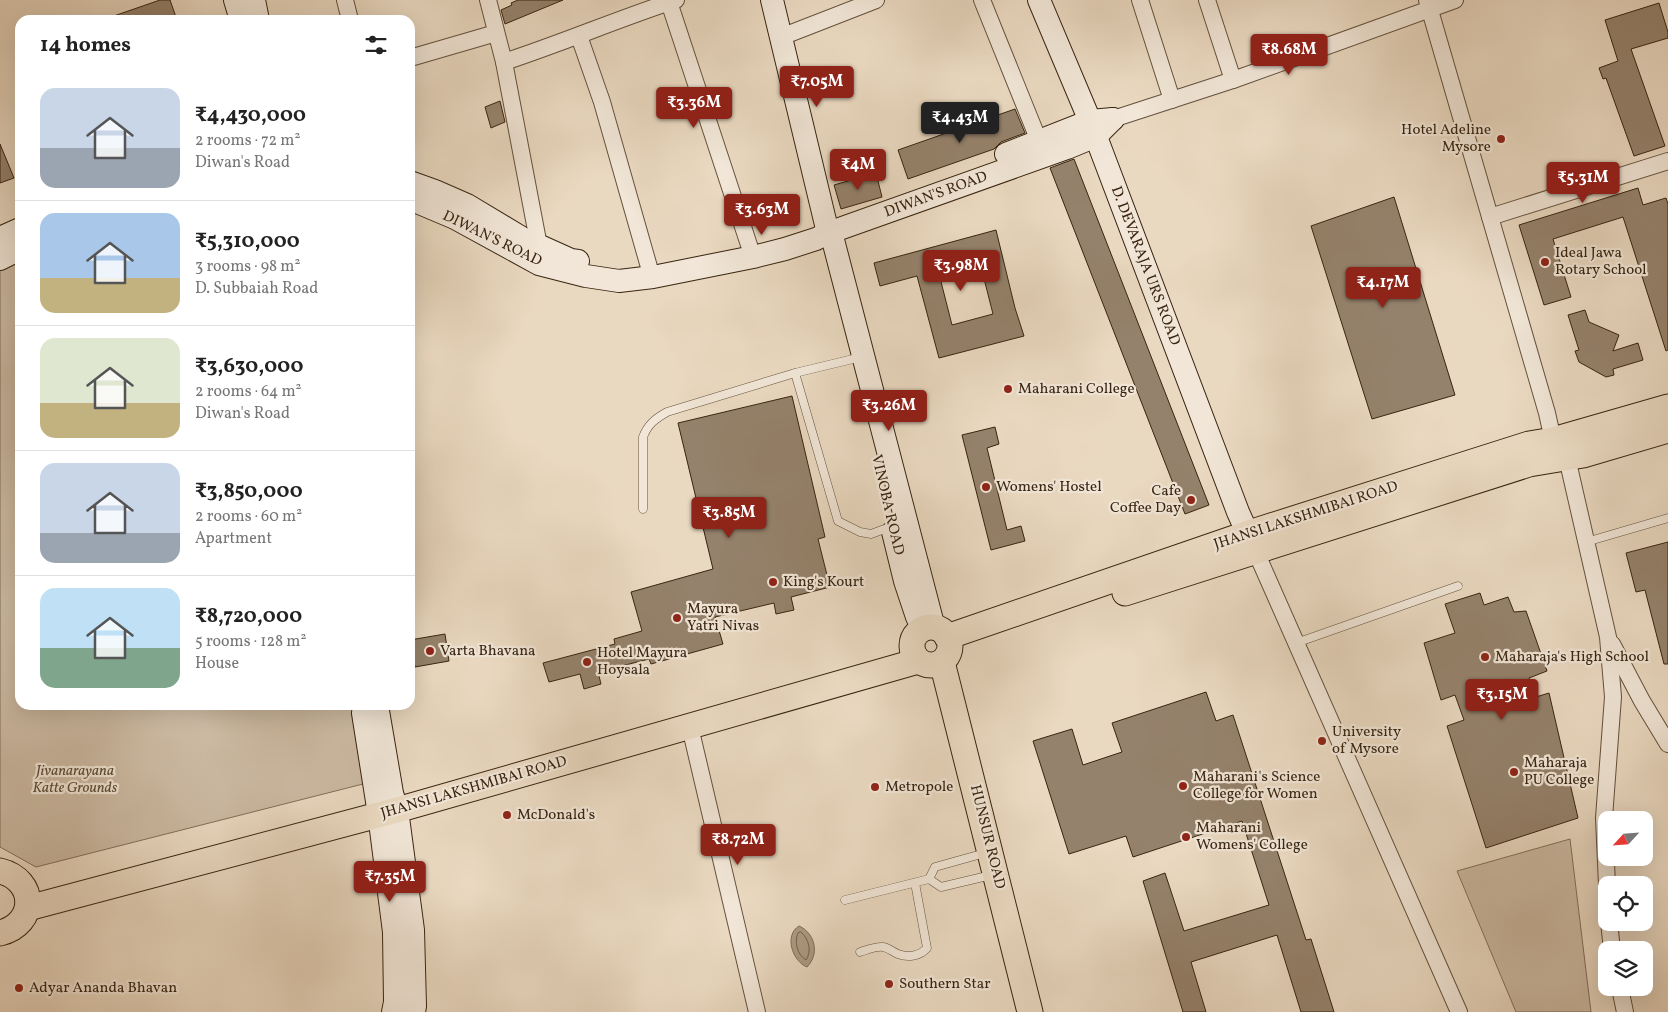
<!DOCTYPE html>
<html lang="en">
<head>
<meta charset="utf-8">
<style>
  body { margin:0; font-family:Vollkorn,serif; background:#f6f6f6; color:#222; height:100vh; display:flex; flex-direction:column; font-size:19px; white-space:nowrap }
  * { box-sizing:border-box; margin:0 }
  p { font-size:16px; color:#767676 }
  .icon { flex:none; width:28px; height:28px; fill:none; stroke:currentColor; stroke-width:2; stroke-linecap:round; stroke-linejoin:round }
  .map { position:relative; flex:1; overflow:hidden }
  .side { position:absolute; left:15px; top:15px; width:400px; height:695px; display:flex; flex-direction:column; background:#fff; border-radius:15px; box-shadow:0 5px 20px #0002 }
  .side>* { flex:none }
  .needle { width:32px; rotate:244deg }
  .tools { position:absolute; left:1598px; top:811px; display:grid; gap:10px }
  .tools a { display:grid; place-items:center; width:55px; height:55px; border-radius:10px; background:#fff; box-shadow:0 5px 20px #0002; font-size:25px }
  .price { position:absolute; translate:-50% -42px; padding:0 11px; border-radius:5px; background:#8f2418; color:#fff; font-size:16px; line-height:32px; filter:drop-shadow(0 1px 2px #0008) }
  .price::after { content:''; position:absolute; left:50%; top:30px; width:15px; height:11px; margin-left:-8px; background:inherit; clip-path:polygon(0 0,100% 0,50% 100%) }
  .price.active { background:#222; color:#fff }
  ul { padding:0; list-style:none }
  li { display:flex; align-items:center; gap:15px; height:125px; padding:0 25px }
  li+li { border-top:1px solid #e0e0e0 }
  li span { display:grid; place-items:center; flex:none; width:140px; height:100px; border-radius:15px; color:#555 }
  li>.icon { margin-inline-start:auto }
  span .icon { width:60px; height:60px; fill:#fffc; stroke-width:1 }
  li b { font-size:21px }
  h2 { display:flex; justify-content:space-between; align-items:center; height:60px; padding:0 25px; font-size:21px }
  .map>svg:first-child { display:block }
  .green { fill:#ccbaa3; stroke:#826f5a }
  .water { fill:#ad9b85; stroke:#7e6b56 }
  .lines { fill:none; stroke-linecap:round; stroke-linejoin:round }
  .shore { stroke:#72604a; stroke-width:1 }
  .building { fill:#95826c; stroke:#382410; fill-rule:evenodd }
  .lane-casing { stroke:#64513c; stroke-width:9 }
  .street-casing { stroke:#64513c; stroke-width:18 }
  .secondary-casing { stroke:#382410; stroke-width:24 }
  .primary-casing { stroke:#382410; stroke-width:27 }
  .lane { stroke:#f1e6d7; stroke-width:8 }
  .street { stroke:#f1e6d7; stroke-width:16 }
  .secondary { stroke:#f1e6d7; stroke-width:22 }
  .primary { stroke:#ead9c1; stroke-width:25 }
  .poi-dot { fill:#8f2418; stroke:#f1e6d7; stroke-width:2 }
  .labels { text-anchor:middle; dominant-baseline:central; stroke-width:4.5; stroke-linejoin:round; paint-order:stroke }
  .poi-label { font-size:15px; fill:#382410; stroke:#f1e6d7; text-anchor:start }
  .street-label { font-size:15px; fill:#382410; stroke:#f1e6d7 }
  .park-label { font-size:15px; font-style:italic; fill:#5d4a35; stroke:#f1e6d7 }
</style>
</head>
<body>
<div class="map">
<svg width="1668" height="1012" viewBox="0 0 1668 1012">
  <rect width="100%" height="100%" fill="#ead9c1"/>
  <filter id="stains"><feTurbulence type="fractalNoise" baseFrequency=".004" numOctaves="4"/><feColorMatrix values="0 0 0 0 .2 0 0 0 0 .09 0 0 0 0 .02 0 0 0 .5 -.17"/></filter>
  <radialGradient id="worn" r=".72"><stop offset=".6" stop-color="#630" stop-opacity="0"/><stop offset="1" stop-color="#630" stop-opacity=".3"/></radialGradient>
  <g class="green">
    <path d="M20,253V705H351L363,784L36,867L0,847V262Z"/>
    <path d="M1570,839L1591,1012H1516L1457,871Z"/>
  </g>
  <path class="water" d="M799,926C815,933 820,954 807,967C792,961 784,935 799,926Z"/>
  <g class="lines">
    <path class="shore" d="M801,932C809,939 812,951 806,960C797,955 794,941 798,933Z"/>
  </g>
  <g class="building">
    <path d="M160,0H170L177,20H108V18Z"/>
    <path d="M518,0H563L505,24L501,10L512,5L511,3Z"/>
    <path d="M1659,3L1668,32V38L1631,49L1665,146L1634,156L1606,78L1603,79L1599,68L1618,61L1605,20Z"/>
    <path d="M500,101L505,122L491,128L485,107Z"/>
    <path d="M1015,109L1025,133L1001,142L994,149L908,179L898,150Z"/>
    <path d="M0,144L14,178L0,183Z"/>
    <path d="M1074,159L1209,505L1185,514L1050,168Z"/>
    <path d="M876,173L882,197L841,209L834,185Z"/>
    <path d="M1638,188L1643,205L1666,198L1668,204V350L1666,351L1623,217L1553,239L1571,297L1544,305L1519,225Z"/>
    <path d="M1394,197L1455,395L1372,419L1311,226Z"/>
    <path d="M996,230L1015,308L1024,336L939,358L917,276L880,286L874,263ZM979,259L993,314L952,325L938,270Z"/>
    <path d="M1585,310L1589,322L1619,335L1613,351L1638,343L1643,360L1613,369L1614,375L1606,377L1579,362L1575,351L1579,350L1568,315Z"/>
    <path d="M792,396L825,537L818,539L830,587L791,597L794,610L776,614L774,603L715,617L723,644L651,664L649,659L598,672L601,684L584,689L580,674L549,682L543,663L615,644L614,639L642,631L631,592L713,569L678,423Z"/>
    <path d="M995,427L999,444L987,448L1007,530L1021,526L1025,541L991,550L962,435Z"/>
    <path d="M1668,542V664H1664L1645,590L1636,592L1626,553Z"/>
    <path d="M1480,593L1484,605L1508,597L1514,612L1526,611L1547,671L1529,678L1536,697L1549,693L1578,818L1486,848L1447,726L1464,720L1455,695L1441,700L1424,643L1455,633L1445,604Z"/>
    <path d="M445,634L449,661L415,667L410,640Z"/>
    <path d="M1206,692L1216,721L1233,715L1306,940L1311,939L1334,1012H1301L1277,935L1191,962L1206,1012H1183L1143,881L1165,873L1184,931L1269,905L1242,821L1133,857L1126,836L1069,854L1033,741L1072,729L1083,765L1122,752L1112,723Z"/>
  </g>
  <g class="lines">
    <g class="lane-casing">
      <g id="lane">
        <path d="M795,373L838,521L860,532L871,534L890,527"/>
        <path d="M643,509V437C648,424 655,419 667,412L795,373L853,359"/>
        <path d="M1586,542L1668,518"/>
        <path d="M1296,643L1458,586"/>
        <path d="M929,879L941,887L983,877"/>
        <path d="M845,900L929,879L935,867L978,855"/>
        <path d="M860,952C867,950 876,946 883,947C889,948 893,952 898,954C908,958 920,956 927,948L915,883"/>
      </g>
    </g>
    <g class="street-casing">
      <g id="street">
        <path d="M345,0L350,20"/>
        <path d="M488,0L504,62L539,246"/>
        <path d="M982,0L1043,151"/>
        <path d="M1140,0L1172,100"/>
        <path d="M1207,0L1233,80"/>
        <path d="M1427,0L1547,413L1553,440L1567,458L1608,637L1613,697L1604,818L1607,885"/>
        <path d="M669,2L749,245"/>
        <path d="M579,36L602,102L649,267"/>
        <path d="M781,37L876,0"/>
        <path d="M410,58L496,33"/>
        <path d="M504,62C562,43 618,19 676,0"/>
        <path d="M1113,119L1233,80L1455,0"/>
        <path d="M1490,217L1668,161"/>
        <path d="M1256,552L1459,1012"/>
        <path d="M1612,644L1642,701L1668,744"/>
        <path d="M690,727L757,1012"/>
        <path d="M1609,922L1612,950"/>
        <path d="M1620,988L1625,1012"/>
      </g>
    </g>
    <g class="secondary-casing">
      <g id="secondary">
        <path d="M235,0L241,20"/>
        <path d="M254,0L258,20"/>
        <path d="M772,0L828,233L833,240L934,628"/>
        <path d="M1039,0L1090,121L1238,512L1255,550"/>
        <path d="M1006,154L1090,121L1113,119"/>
        <path d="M410,182L435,191L467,205L522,238L571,260L578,261"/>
        <path d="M410,199L455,218L539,264L586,276L619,281L653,277L753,257L785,249L816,239L828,233L1067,148L1096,136L1113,119"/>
        <path d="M0,238L20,229"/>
        <path d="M0,259L20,249"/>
        <path d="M893,532L905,581L917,617"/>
        <path d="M377,705L392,793L397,810L413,930L415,1006L414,1012"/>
        <path d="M363,713L379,814L394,932L395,1002L393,1012"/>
      </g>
    </g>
    <g class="primary-casing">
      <g id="primary">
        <path d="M1125,593L1529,464L1583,455L1668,430"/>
        <circle cx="931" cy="646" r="19"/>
        <path d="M947,637L1246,534L1529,444L1553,440L1668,407"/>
        <path d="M942,662L1030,1012"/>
        <path d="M0,871C37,880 37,924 0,933"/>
        <path d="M28,908L397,810L918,661"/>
      </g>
    </g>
    <use href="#lane" class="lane"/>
    <use href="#street" class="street"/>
    <use href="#secondary" class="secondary"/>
    <use href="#primary" class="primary"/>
  </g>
  <g class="poi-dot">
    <circle cx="1501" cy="139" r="5"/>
    <circle cx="1545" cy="262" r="5"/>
    <circle cx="1008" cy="389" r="5"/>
    <circle cx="986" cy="487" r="5"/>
    <circle cx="1191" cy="500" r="5"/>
    <circle cx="773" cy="582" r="5"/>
    <circle cx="677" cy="618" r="5"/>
    <circle cx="430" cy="651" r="5"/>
    <circle cx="1485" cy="657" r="5"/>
    <circle cx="587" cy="662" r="5"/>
    <circle cx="1322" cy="741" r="5"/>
    <circle cx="1514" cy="772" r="5"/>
    <circle cx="1183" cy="786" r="5"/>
    <circle cx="875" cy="787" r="5"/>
    <circle cx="507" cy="815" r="5"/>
    <circle cx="1186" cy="837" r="5"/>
    <circle cx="889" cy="984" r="5"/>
    <circle cx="19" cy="988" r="5"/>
  </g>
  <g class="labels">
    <g class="poi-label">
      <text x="1491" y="130" text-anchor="end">Hotel Adeline<tspan x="1491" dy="17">Mysore</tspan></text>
      <text x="1555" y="253">Ideal Jawa<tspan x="1555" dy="17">Rotary School</tspan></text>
      <text x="1018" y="389">Maharani College</text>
      <text x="996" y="487">Womens' Hostel</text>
      <text x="1181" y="491" text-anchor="end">Cafe<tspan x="1181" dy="17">Coffee Day</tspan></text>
      <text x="783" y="582">King's Kourt</text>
      <text x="687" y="609">Mayura<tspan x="687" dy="17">Yatri Nivas</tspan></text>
      <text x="440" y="651">Varta Bhavana</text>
      <text x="597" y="653">Hotel Mayura<tspan x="597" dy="17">Hoysala</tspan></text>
      <text x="1495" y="657">Maharaja's High School</text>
      <text x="1332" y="732">University<tspan x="1332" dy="17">of Mysore</tspan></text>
      <text x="1524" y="763">Maharaja<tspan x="1524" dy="17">PU College</tspan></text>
      <text x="1193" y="777">Maharani's Science<tspan x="1193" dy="17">College for Women</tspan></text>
      <text x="885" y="787">Metropole</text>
      <text x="517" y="815">McDonald's</text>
      <text x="1196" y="828">Maharani<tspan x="1196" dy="17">Womens' College</tspan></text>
      <text x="899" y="984">Southern Star</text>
      <text x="29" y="988">Adyar Ananda Bhavan</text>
    </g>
    <g class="street-label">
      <text transform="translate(936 195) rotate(-20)">DIWAN'S ROAD</text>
      <text transform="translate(492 239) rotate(26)">DIWAN'S ROAD</text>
      <text transform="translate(1145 266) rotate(69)">D. DEVARAJA URS ROAD</text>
      <text transform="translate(887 505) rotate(77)">VINOBA ROAD</text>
      <text transform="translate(1306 516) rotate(-18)">JHANSI LAKSHMIBAI ROAD</text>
      <text transform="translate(474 788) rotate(-16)">JHANSI LAKSHMIBAI ROAD</text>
      <text transform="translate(987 837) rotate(76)">HUNSUR ROAD</text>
    </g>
    <g class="park-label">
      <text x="75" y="771">Jivanarayana<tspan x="75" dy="17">Katte Grounds</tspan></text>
    </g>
  </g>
  <rect width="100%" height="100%" filter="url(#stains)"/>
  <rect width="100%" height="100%" fill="url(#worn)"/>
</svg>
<div class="tools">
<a><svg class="needle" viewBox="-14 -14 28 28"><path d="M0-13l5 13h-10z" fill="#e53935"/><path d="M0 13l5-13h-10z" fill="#767676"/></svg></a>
<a><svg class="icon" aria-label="locate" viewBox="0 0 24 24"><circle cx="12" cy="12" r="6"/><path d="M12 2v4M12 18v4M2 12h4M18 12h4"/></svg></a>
<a><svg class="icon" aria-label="layers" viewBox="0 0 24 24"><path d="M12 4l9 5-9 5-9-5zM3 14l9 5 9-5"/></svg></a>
</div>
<b class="price" style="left:1289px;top:76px">₹8.68M</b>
<b class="price" style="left:817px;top:108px">₹7.05M</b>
<b class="price" style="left:694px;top:129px">₹3.36M</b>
<b class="price active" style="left:960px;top:144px">₹4.43M</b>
<b class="price" style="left:858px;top:191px">₹4M</b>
<b class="price" style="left:1583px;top:204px">₹5.31M</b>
<b class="price" style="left:762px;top:236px">₹3.63M</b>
<b class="price" style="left:961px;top:292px">₹3.98M</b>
<b class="price" style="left:1383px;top:309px">₹4.17M</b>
<b class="price" style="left:889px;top:432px">₹3.26M</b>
<b class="price" style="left:729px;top:539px">₹3.85M</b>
<b class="price" style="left:1502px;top:721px">₹3.15M</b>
<b class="price" style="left:738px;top:866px">₹8.72M</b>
<b class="price" style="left:390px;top:903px">₹7.35M</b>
<section class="side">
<h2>14 homes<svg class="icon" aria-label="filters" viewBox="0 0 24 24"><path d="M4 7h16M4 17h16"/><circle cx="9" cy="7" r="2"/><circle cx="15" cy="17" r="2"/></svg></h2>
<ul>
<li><span style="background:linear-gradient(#c9d6e8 60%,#9aa5b1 0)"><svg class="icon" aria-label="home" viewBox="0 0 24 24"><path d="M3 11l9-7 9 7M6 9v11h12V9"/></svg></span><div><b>₹4,430,000</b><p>2 rooms · 72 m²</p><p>Diwan's Road</p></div></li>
<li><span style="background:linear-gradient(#a9c7e8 65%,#c2b280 0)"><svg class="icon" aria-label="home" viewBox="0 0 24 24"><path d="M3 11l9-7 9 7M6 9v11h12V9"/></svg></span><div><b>₹5,310,000</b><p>3 rooms · 98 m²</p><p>D. Subbaiah Road</p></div></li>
<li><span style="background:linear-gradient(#dfe7d0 65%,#c2b280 0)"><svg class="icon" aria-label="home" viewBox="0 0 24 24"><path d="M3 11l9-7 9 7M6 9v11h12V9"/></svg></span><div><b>₹3,630,000</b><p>2 rooms · 64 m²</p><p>Diwan's Road</p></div></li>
<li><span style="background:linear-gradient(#c9d6e8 70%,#9aa5b1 0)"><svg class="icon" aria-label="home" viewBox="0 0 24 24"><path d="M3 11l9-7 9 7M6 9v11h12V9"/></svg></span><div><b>₹3,850,000</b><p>2 rooms · 60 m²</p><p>Apartment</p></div></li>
<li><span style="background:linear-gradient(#bfe0f5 60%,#7fa58c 0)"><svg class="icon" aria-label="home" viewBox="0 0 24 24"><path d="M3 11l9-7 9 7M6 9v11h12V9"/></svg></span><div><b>₹8,720,000</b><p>5 rooms · 128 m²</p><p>House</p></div></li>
</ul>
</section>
</div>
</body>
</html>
